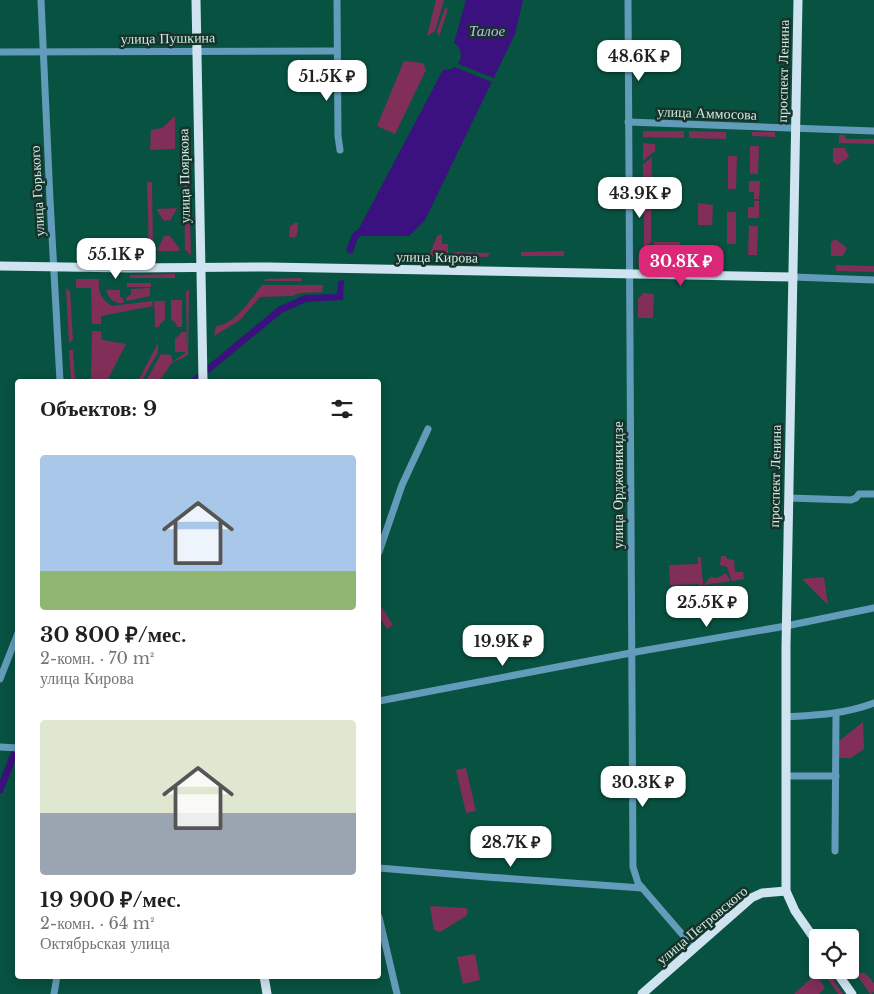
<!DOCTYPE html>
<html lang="ru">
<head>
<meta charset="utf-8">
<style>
  body { margin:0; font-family:"Libre Baskerville",serif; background:#f6f6f6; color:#202124; height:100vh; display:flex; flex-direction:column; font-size:19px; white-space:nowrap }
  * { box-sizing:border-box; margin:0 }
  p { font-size:16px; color:#757577 }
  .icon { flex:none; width:28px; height:28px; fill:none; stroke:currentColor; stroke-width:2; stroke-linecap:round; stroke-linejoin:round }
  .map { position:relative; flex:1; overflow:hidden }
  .side { position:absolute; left:15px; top:379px; width:366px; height:600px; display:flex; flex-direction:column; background:#fff; border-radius:5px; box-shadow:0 2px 12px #0003 }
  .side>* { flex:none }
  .fabs { position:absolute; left:809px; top:929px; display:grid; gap:10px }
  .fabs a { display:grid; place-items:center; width:50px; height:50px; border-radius:5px; background:#fff; box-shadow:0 2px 12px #0003; font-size:25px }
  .price { position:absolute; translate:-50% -42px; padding:0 11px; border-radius:10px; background:#fff; color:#222; font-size:16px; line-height:32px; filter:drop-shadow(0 1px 2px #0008) }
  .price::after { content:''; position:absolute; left:50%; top:30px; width:15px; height:11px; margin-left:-8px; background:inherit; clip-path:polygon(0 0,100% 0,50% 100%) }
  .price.active { background:#db2777; color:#fff }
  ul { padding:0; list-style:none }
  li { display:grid; align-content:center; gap:10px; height:265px; padding:0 25px }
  li span { display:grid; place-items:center; height:155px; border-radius:5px; color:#555 }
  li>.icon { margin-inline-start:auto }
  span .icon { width:90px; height:90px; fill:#fffc; stroke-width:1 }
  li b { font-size:21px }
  h2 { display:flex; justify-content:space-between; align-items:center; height:60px; padding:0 25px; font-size:21px }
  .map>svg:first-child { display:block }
  .green { fill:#812e59 }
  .water { fill:#3b107f }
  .pier { fill:#085241 }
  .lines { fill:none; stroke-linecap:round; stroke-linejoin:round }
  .canal { stroke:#3b107f; stroke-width:7 }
  .minor { stroke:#639cba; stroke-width:7 }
  .major { stroke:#cfe4f0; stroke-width:9 }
  .labels { text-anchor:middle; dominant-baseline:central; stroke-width:5; stroke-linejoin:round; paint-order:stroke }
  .street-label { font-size:14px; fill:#cbebdf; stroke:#17322a }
  .water-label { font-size:15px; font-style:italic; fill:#c1b8ef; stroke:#17322a }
</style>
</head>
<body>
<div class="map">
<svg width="874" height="994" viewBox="0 0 874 994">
  <rect width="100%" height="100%" fill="#085241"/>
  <g class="green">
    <path d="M436,0H444L435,31L427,36Z"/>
    <path d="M445,8L448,9L439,37L437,31Z"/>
    <path d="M404,61L423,63L426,70L395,134L377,126Z"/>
    <path d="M175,116V149L150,150L151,130L162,128Z"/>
    <path d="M643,131H684V138L643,137Z"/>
    <path d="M689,131L726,132V139L689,138Z"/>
    <path d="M752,132H775V137L752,136Z"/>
    <path d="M839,135H845L846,139H874V144L839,143Z"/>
    <path d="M643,143L655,144V151L643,161Z"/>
    <path d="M750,146H759L758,174H750Z"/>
    <path d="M833,148H845L849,157L837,165L833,162Z"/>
    <path d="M728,156H737L736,189H728Z"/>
    <path d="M652,157L651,193H643V164Z"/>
    <path d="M184,174H189L191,255L185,250Z"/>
    <path d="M749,181H760L759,199H754V192H749Z"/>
    <path d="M147,182H152L153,251H149Z"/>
    <path d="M754,201H759V218H748V207H754Z"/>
    <path d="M698,203L713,205L712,225H698Z"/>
    <path d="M644,207H651V242L647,246V250H650V256H644Z"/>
    <path d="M177,208L170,221L169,220L164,221L156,209Z"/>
    <rect x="727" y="212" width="9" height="32"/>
    <path d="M295,223H298L297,235L294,238L289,237L290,226Z"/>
    <path d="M749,226H758L757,255H748Z"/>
    <path d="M442,234V244H448V257L429,256L437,236Z"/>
    <path d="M164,236H170L179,248V251H157Z"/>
    <path d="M835,239L847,248L843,256H831V242Z"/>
    <path d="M654,242H680L679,256L676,257L675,249L669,250V254H672V257L654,256Z"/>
    <path d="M564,251V256H521V252Z"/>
    <path d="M453,252L490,253L487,257L453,256Z"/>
    <path d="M836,265L874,266V272L836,271Z"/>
    <path d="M175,274V278H130V275Z"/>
    <path d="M301,278L302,281H265V279Z"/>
    <path d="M76,279H99C98,292 101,299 112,306L152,301L153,306L101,316V324H92L91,288H76Z"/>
    <rect x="127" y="283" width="24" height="4"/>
    <path d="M262,285H323L322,292L300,293L292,296L260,297L240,320L214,336L216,326C234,326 252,298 262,285Z"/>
    <path d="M150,288V296L127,301L126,298L131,294V289Z"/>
    <path d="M66,289L70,291L73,340L69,343Z"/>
    <path d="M106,290H120V297L123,298L124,303C114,304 109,299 106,290Z"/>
    <path d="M189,290L188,355L172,363L159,381H146L161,354L171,355L173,362L186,352H175V338L180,335L181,332H186L187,347L186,291Z"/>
    <path d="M643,293L654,294L653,318H638V299Z"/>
    <path d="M171,300H182V327H177L176,323L171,320Z"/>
    <path d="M154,301H165V320L160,324L159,327H155Z"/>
    <path d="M92,331H101L102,340L126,344L107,381H91Z"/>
    <path d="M158,343V352L142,381H138Z"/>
    <path d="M69,350H73L75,379H71Z"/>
    <path d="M721,556H726L727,559L734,560L735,572H743L744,579L732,581L727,567L720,565Z"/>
    <path d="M698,557H701L703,585H699L698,583V584L670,585L669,565L698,564Z"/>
    <path d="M726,573L731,581L704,585L710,577L717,578Z"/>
    <path d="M824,577L828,605L802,579Z"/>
    <path d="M381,606L393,625L387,629L379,616V608Z"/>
    <path d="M863,722L864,749L851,758H839V741Z"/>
    <path d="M466,768L476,811L466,813L456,770Z"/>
    <path d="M430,906L466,908L468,911L466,916L440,932L434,930Z"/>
    <path d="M475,954L480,980L463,984L457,957Z"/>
    <path d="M827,971L843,994H838L824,974Z"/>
    <path d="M859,973H865L874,983V992L870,994L857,975Z"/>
    <path d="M816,974L825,988L819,994H794Z"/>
  </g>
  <g class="water">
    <path d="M466,0H523L515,34L425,220L409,236H355L443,70C459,71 468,53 454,43Z"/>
    <path d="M344,280L343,300L306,302L282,313L199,381H189L278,307L305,295L337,294L338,281Z"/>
  </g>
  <path class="pier" d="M456,63L496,79L494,83L452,66Z"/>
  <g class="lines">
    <g class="canal">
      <path d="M350,250L355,236L361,232"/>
      <path d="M0,790L14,754"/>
    </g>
    <g class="minor">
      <path d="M41,0L50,200L60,381"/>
      <path d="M337,0L338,136L340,150"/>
      <path d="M628,0L633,867L638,883L694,948"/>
      <path d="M0,52L336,51"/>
      <path d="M628,122L874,131"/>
      <path d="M793,277L874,280"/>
      <path d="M789,498L851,500L856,498L859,494H874"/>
      <path d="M379,552L402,485L428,429"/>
      <path d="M0,679L18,633"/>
      <path d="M379,701L641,651L786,626L874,608"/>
      <path d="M786,717C817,715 845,714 874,703"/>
      <path d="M0,747L18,748"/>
      <path d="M786,776H836"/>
      <path d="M835,851L836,714"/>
      <path d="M379,868L487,877L642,888"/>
      <path d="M379,917L397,994"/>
      <path d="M54,994L57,976"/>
    </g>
    <g class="major">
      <path d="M196,0L203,381"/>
      <path d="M798,0L786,647V891L795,911L818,944"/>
      <path d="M0,266L130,268L269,267L793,277"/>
      <path d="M835,970L852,994"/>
      <path d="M264,976L267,994"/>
      <path d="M642,994L751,898L762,893L786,891"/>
    </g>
  </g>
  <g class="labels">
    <g class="street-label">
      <text transform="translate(168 38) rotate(-1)">улица Пушкина</text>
      <text transform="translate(783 71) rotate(-89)">проспект Ленина</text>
      <text transform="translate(707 113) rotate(2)">улица Аммосова</text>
      <text transform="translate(184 176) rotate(-91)">улица Пояркова</text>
      <text transform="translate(37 191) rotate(-93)">улица Горького</text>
      <text transform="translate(437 257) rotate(1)">улица Кирова</text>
      <text transform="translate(775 476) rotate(-89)">проспект Ленина</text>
      <text transform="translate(618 485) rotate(-90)">улица Орджоникидзе</text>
      <text transform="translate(702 925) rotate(-40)">улица Петровского</text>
    </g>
    <g class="water-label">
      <text x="487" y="30">Талое</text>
    </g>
  </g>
</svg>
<div class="fabs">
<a><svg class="icon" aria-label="locate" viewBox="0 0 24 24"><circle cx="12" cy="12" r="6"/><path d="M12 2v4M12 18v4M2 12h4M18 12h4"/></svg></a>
</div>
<b class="price" style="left:639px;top:82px">48.6K ₽</b>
<b class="price" style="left:327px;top:102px">51.5K ₽</b>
<b class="price" style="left:640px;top:219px">43.9K ₽</b>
<b class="price" style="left:116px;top:280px">55.1K ₽</b>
<b class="price active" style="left:681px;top:287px">30.8K ₽</b>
<b class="price" style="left:707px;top:628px">25.5K ₽</b>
<b class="price" style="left:503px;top:667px">19.9K ₽</b>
<b class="price" style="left:643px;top:808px">30.3K ₽</b>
<b class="price" style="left:511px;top:868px">28.7K ₽</b>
<section class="side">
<h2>Объектов: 9<svg class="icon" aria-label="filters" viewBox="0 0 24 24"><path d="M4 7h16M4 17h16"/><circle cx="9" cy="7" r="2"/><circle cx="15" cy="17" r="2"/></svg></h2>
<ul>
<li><span style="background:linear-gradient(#a9c7e8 75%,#8fb573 0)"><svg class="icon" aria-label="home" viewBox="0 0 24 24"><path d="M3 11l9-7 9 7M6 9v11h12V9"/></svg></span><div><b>30 800 ₽/мес.</b><p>2-комн. · 70 m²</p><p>улица Кирова</p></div></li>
<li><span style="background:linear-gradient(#dfe7d0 60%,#9aa5b1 0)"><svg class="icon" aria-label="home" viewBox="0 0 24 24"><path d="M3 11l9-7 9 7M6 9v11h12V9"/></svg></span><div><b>19 900 ₽/мес.</b><p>2-комн. · 64 m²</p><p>Октябрьская улица</p></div></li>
</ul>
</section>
</div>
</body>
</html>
